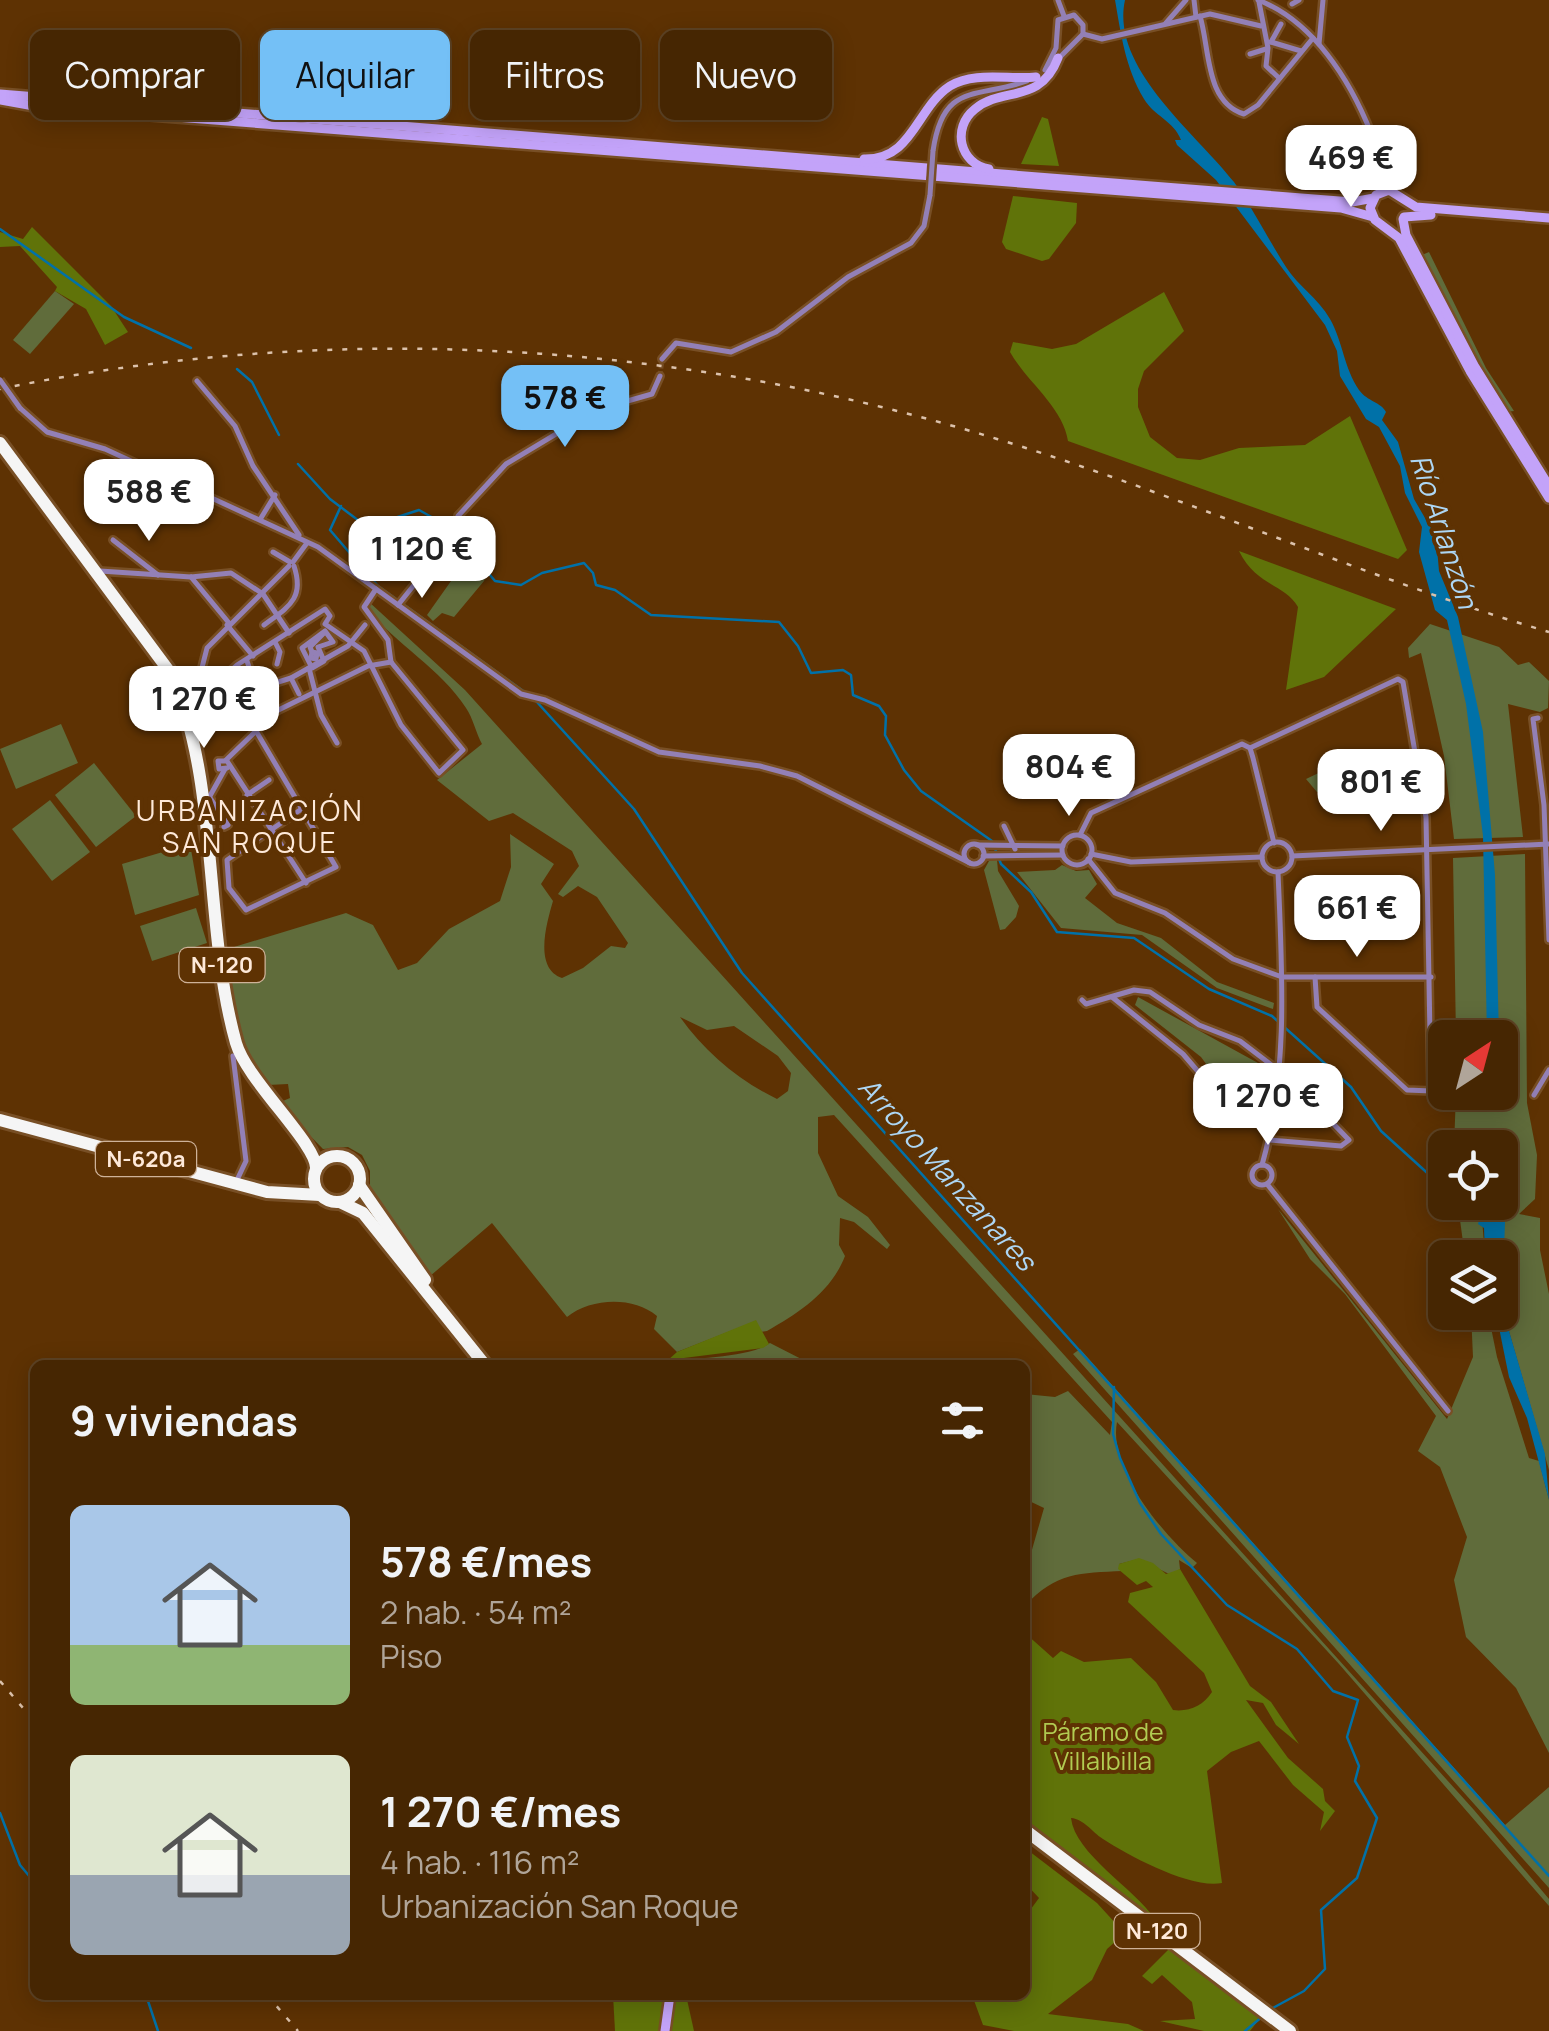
<!DOCTYPE html>
<html lang="es">
<head>
<meta charset="utf-8">
<style>
  body { margin:0; font-family:Manrope,sans-serif; background:#4d2e0c; color:#f1f3f6; height:100vh; display:flex; flex-direction:column; font-size:38px; white-space:nowrap }
  * { box-sizing:border-box; margin:0 }
  p { font-size:32px; color:#b0a599 }
  .icon { flex:none; width:55px; height:55px; fill:none; stroke:currentColor; stroke-width:2; stroke-linecap:round; stroke-linejoin:round }
  .map { position:relative; flex:1; overflow:hidden }
  .sheet { position:absolute; left:30px; top:1360px; width:1000px; height:640px; display:flex; flex-direction:column; background:#462602; border-radius:15px; box-shadow:0 5px 25px #0003,0 0 0 2px #5e4324 }
  .sheet>* { flex:none }
  .guide { position:absolute; left:30px; top:30px; width:1000px; height:90px; display:flex; gap:20px }
  .needle { width:65px; rotate:36deg }
  .fabs { position:absolute; left:1428px; top:1020px; display:grid; gap:20px }
  .fabs a { display:grid; place-items:center; width:90px; height:90px; border-radius:15px; background:#462602; box-shadow:0 5px 25px #0003,0 0 0 2px #5e4324; font-size:50px }
  .price { position:absolute; translate:-50% -85px; padding:0 22px; border-radius:20px; background:#fff; color:#222; font-size:32px; line-height:65px; filter:drop-shadow(0 2px 5px #0008) }
  .price::after { content:''; position:absolute; left:50%; top:60px; width:30px; height:22px; margin-left:-15px; background:inherit; clip-path:polygon(0 0,100% 0,50% 100%) }
  .price.on { background:#74c0f6; color:#111 }
  ul { padding:0; list-style:none }
  li { display:flex; align-items:center; gap:30px; height:250px; padding:0 40px }
  li span { display:grid; place-items:center; flex:none; width:280px; height:200px; border-radius:15px; color:#555 }
  li>.icon { margin-inline-start:auto }
  span .icon { width:120px; height:120px; fill:#fffc; stroke-width:1 }
  li b { font-size:42px }
  h2 { display:flex; justify-content:space-between; align-items:center; height:120px; padding:0 40px; font-size:42px }
  .chip { padding:0 35px; border-radius:15px; background:#462602; box-shadow:0 5px 25px #0003,0 0 0 2px #5e4324; font-size:35px; line-height:90px }
  .chip.on { background:#74c0f6; color:#111 }
  .map>svg:first-child { display:block }
  .green { fill:#606c3b; fill-rule:evenodd }
  .forest { fill:#607309 }
  .water { fill:#0071a8 }
  .lines { fill:none; stroke-linecap:round; stroke-linejoin:round }
  .stream { stroke:#0071a8; stroke-width:2.5 }
  .street-tunnel { stroke:#764d23; stroke-width:5; stroke-dasharray:5 2.5; stroke-linecap:butt }
  .street-casing { stroke:#784f25; stroke-width:10 }
  .secondary-casing { stroke:#784f25; stroke-width:14 }
  .highway-casing { stroke:#784f25; stroke-width:18 }
  .street { stroke:#9380b6; stroke-width:5 }
  .secondary { stroke:#c3a3f9; stroke-width:9 }
  .highway { stroke:#f5f5f5; stroke-width:12 }
  .rail { stroke:#dcc2ac; stroke-width:2.5; stroke-dasharray:5 10; stroke-linecap:butt }
  .street-bridge-casing { stroke:#784f25; stroke-width:10; stroke-linecap:butt }
  .street-bridge { stroke:#9380b6; stroke-width:5 }
  .labels { text-anchor:middle; dominant-baseline:central; stroke-width:8; stroke-linejoin:round; paint-order:stroke }
  .shield { fill:#5e3203; stroke:#ceb299; stroke-width:2.5 }
  .shield-label { font-size:22px; font-weight:bold; fill:#fee9d9 }
  .park-label { font-size:25px; fill:#b1cc52; stroke:#5e3203 }
  .water-label { font-size:28px; font-style:italic; fill:#add6f4; stroke:#5e3203 }
  .neighbourhood-label { font-size:28px; letter-spacing:2.5px; fill:#fee9d9; stroke:#5e3203 }
</style>
</head>
<body>
<div class="map">
<svg width="1549" height="2031" viewBox="0 0 1549 2031">
  <rect width="100%" height="100%" fill="#5e3203"/>
  <g class="green">
    <path d="M1429,252L1486,368L1514,411L1506,412L1424,266L1422,255Z"/>
    <path d="M55,291L74,304L30,354L13,340Z"/>
    <path d="M468,557L486,576L484,581L454,617L442,613L433,621L427,615Z"/>
    <path d="M368,601L465,690L1474,1810L1549,1899V1906L1339,1664L1117,1422C1108,1469 1163,1535 1197,1563L1192,1568L1179,1560L1180,1569L1171,1575L1139,1559L1119,1564L1123,1571C1080,1573 1056,1572 1025,1606V1574L1044,1508L1025,1499V1394L1055,1397L1068,1391L1110,1435L1112,1422L834,1115L818,1117V1153L838,1196L868,1217L890,1245L887,1249L854,1222L840,1218L839,1245L845,1256C831,1292 800,1312 767,1331L759,1332L756,1321L677,1352L654,1329L657,1316C633,1296 591,1298 567,1317L492,1223L429,1277L370,1189V1171L362,1155L348,1147L323,1149L278,1103L290,1098L288,1084L268,1085C241,1049 217,990 234,947L346,913L373,925L398,970L417,963L449,929L500,901L511,867L510,834L554,864L541,884L553,901C547,922 533,968 562,978L583,968L611,946L625,948L628,943L597,897L578,886L563,897L558,894L579,866L572,851L513,813L489,821L437,780L482,744C476,733 473,718 466,708C441,669 396,644 366,608ZM680,1017L707,1030L734,1026L778,1056L791,1073L788,1091L777,1099C738,1080 705,1052 680,1017Z"/>
    <path d="M1430,624L1499,647L1518,665L1529,662L1549,681L1548,708L1540,712L1508,704L1523,837L1454,839L1444,756L1421,653L1409,658L1408,648Z"/>
    <path d="M61,724L78,763L16,789L0,749Z"/>
    <path d="M1369,749L1376,789L1317,792L1306,779Z"/>
    <path d="M94,763L136,816L96,847L55,795Z"/>
    <path d="M50,800L90,852L52,881L12,829Z"/>
    <path d="M190,844L199,895L135,915L122,864Z"/>
    <path d="M1525,854L1527,1103L1537,1155L1535,1199L1519,1214L1540,1218V1250L1549,1294V1470L1502,1307L1504,1214L1482,1218L1485,1257H1465L1460,1220L1450,1203L1500,1202V1148L1454,1147L1456,1093L1500,1092V1038L1456,1037L1453,858Z"/>
    <path d="M997,860L998,871L1019,906L1016,917L1005,929L1000,930L984,870L989,861Z"/>
    <path d="M1062,865L1076,871L1089,870L1097,884L1085,898L1117,923L1161,938L1217,982L1274,1003L1273,1009L1217,988L1142,935L1061,928L1017,872L1055,870Z"/>
    <path d="M196,908L207,943L152,961L140,926Z"/>
    <path d="M1138,997L1258,1063L1264,1083L1261,1107L1253,1112L1238,1107L1201,1057L1135,1005Z"/>
    <path d="M1278,1209L1447,1419L1473,1357L1471,1313H1488L1497,1357L1529,1458L1539,1461L1549,1500V1753L1516,1688L1466,1637L1454,1580L1467,1537L1440,1467L1418,1451L1436,1416L1345,1294L1310,1259Z"/>
    <path d="M770,1343L813,1365H635L630,1359C662,1360 745,1361 770,1343Z"/>
    <path d="M1080,1349L1505,1825L1549,1787V1888L1073,1354Z"/>
  </g>
  <g class="forest">
    <path d="M1042,117L1048,119L1059,166L1021,164Z"/>
    <path d="M1013,196L1077,203L1076,223L1049,259L1042,261L1006,249L1002,242Z"/>
    <path d="M32,227L111,306L128,332L105,345L86,309L55,291L57,287L20,246L0,247V232L23,239Z"/>
    <path d="M1164,292L1184,331L1144,371L1138,389V407L1150,437L1177,458L1200,460L1239,448L1305,445L1350,416L1407,550L1398,559L1068,441C1063,407 1027,382 1010,352L1013,342L1052,349L1076,344Z"/>
    <path d="M1239,551L1396,609L1324,677L1286,690L1298,607C1284,583 1257,587 1239,551Z"/>
    <path d="M756,1320L769,1344L763,1348L668,1360L677,1352Z"/>
    <path d="M1139,1558L1153,1563L1166,1574L1180,1569L1250,1686L1271,1702L1299,1744L1276,1725L1263,1703L1246,1700L1288,1758L1323,1789L1325,1801L1335,1811L1320,1831L1324,1812L1293,1785L1259,1741L1231,1752L1207,1771L1222,1883C1191,1889 1131,1857 1103,1839C1092,1832 1084,1819 1071,1818C1075,1854 1134,1888 1155,1919L1025,1822V1633L1053,1658L1061,1651L1084,1662L1131,1658L1156,1682L1173,1710C1189,1712 1203,1706 1212,1692L1204,1673L1128,1602L1130,1593L1153,1587L1146,1581L1137,1585L1118,1569L1119,1564Z"/>
    <path d="M1025,1848L1097,1903L1118,1926L1116,1941L1107,1949L1092,1980L1048,2014L1128,2024L1144,2031H1014L983,2025L972,1995H1025V1917L1039,1898L1025,1883Z"/>
    <path d="M1171,1947L1261,2017L1250,2031H1204L1160,2021L1195,2019L1192,2002L1162,1975L1152,1984L1142,1976Z"/>
    <path d="M613,1995H686L694,2031H615Z"/>
  </g>
  <g class="water">
    <path d="M1115,0H1125C1110,68 1197,134 1234,182C1254,210 1268,239 1286,267C1298,286 1318,298 1330,319C1343,342 1344,368 1359,390C1368,402 1381,402 1386,412L1382,420L1398,442L1414,499L1436,537L1439,571L1458,617L1483,732L1495,875L1499,1037H1487L1483,836L1466,704L1447,620L1435,610L1419,552L1422,527L1405,493L1400,466L1379,427L1366,419L1340,376L1337,351L1325,325L1216,180L1177,145L1175,140H1181C1174,121 1154,116 1144,99C1125,67 1121,34 1115,0Z"/>
    <path d="M1500,1174L1505,1222L1502,1307L1545,1454L1549,1500L1527,1418L1509,1377L1496,1313L1500,1312V1258L1485,1257L1484,1228L1478,1224L1486,1203L1500,1202Z"/>
  </g>
  <g class="lines">
    <g class="stream">
      <path d="M0,229L124,317L191,348"/>
      <path d="M237,369L252,382L279,435"/>
      <path d="M298,464L330,499L367,527L419,510L444,524L463,527L474,556L495,581L521,585L542,573L584,563L593,573L596,585L615,590L651,615L779,622L798,646L811,673L843,670L851,675L853,695L879,706L886,716L885,735L904,770L921,791L992,841L1001,864L1031,892L1057,932L1134,938L1209,989L1272,1016L1351,1087L1381,1131L1445,1189"/>
      <path d="M341,506L330,530L378,586L526,693"/>
      <path d="M536,701L634,809L742,973L1549,1876"/>
      <path d="M1455,1202L1479,1221"/>
      <path d="M1114,1387L1113,1434L1120,1458L1140,1503L1161,1534L1227,1605L1297,1649L1333,1691L1358,1700L1347,1737L1359,1766L1355,1781L1377,1818L1357,1878L1321,1910L1325,1969L1304,1991L1271,2009"/>
      <path d="M0,1813L20,1865L35,1883"/>
      <path d="M146,1995L158,2031"/>
      <path d="M1245,2031L1263,2016"/>
    </g>
    <path class="street-tunnel" d="M660,376L662,359"/>
    <g class="street-casing">
      <g id="street">
        <path d="M1058,0L1064,16"/>
        <path d="M1194,0L1196,17"/>
        <path d="M1258,0C1313,21 1350,80 1371,133C1378,152 1380,175 1394,190"/>
        <path d="M1259,2L1268,48L1266,66L1279,78"/>
        <path d="M1292,4L1299,0"/>
        <path d="M1200,16C1210,49 1205,102 1244,114L1258,105L1313,38"/>
        <path d="M1166,23L1186,0"/>
        <path d="M1083,34L1102,39L1210,14L1261,26"/>
        <path d="M1271,42L1301,51"/>
        <path d="M1271,42L1281,24"/>
        <path d="M1319,44L1323,0"/>
        <path d="M1250,54L1266,49"/>
        <path d="M1045,70L1056,48L1058,20L1074,15L1083,25V34L1060,57"/>
        <path d="M933,151C943,82 975,99 1027,81"/>
        <path d="M662,359L676,343L731,352L776,332L848,277L911,243L924,226L930,195"/>
        <path d="M197,381L235,426L253,466L299,535"/>
        <path d="M20,408L47,432L105,449L318,547L521,694L545,700L659,752L760,766L797,776L970,863"/>
        <path d="M261,518L275,495"/>
        <path d="M113,540L158,575"/>
        <path d="M273,552L290,562"/>
        <path d="M293,562L307,543"/>
        <path d="M100,571L191,577L231,573L263,594L289,633"/>
        <path d="M191,577L229,623"/>
        <path d="M376,589L364,607L388,640L391,662"/>
        <path d="M398,605L454,535L458,516L506,464L596,410L652,394L660,376"/>
        <path d="M227,625L253,656"/>
        <path d="M264,625C288,607 305,599 294,566"/>
        <path d="M325,631L333,642L318,647L324,661L312,668L302,648Z"/>
        <path d="M275,642L280,652L277,664"/>
        <path d="M312,652L310,647L324,633"/>
        <path d="M312,652L317,653L316,659L311,658Z"/>
        <path d="M247,661L257,691"/>
        <path d="M309,668L321,715L337,743"/>
        <path d="M222,677L231,698"/>
        <path d="M291,678L299,694"/>
        <circle cx="204" cy="698" r="8"/>
        <path d="M196,691L207,648L289,566"/>
        <path d="M208,691L237,665L325,609L330,616L325,624L364,651L401,725L439,773L463,750L391,662"/>
        <path d="M252,692L256,731L336,867L246,910L229,888L227,860L303,808"/>
        <path d="M209,704L291,678L348,646L365,625"/>
        <path d="M1538,718L1533,719L1544,805L1549,940"/>
        <path d="M256,721L368,666L391,662"/>
        <path d="M1250,748L1398,679L1403,682L1426,817L1431,1091L1407,1090L1317,1007L1315,977"/>
        <path d="M226,760L256,731"/>
        <path d="M227,768L219,769L218,761H227L306,883"/>
        <path d="M247,795L269,780"/>
        <path d="M210,798L228,825L224,827"/>
        <path d="M206,803L225,769"/>
        <path d="M1004,826L1015,849"/>
        <path d="M1080,835L1091,813L1242,744L1250,748L1253,758L1274,843"/>
        <circle cx="1077" cy="850" r="15"/>
        <circle cx="1277" cy="857" r="15"/>
        <circle cx="974" cy="854" r="10"/>
        <path d="M977,845L1063,846"/>
        <path d="M1091,854L1131,862L1262,857"/>
        <path d="M983,856L1063,855"/>
        <path d="M1292,856L1549,844"/>
        <path d="M1088,859L1115,893L1165,913L1233,959L1282,977H1431"/>
        <path d="M1112,997L1183,1054L1237,1117L1272,1122"/>
        <path d="M1082,1000L1086,1004L1134,990L1150,992L1199,1025L1240,1041L1291,1080L1349,1140L1341,1146L1270,1140"/>
        <path d="M233,1056L246,1161L237,1180"/>
        <path d="M1534,1095L1549,1070"/>
        <path d="M1262,1165C1289,1070 1282,970 1278,872"/>
        <circle cx="1262" cy="1175" r="10"/>
        <path d="M1267,1184L1448,1411"/>
      </g>
    </g>
    <g class="secondary-casing">
      <g id="secondary">
        <path d="M0,94L1352,202L1374,198"/>
        <path d="M0,100L34,106L1341,208L1373,217"/>
        <path d="M864,159C913,160 916,108 950,86C974,71 1009,80 1036,77"/>
        <path d="M989,169C960,164 951,128 975,109C1003,86 1040,105 1058,58"/>
        <path d="M1404,217L1431,215"/>
        <path d="M1549,218L1416,207L1389,190L1376,195L1370,208L1375,220L1399,238L1470,371L1549,498"/>
        <path d="M1403,219L1406,235L1475,367L1549,486"/>
        <path d="M665,2031L670,1995"/>
      </g>
    </g>
    <g class="highway-casing">
      <g id="highway">
        <path d="M0,443L172,675C220,787 203,925 236,1043C247,1081 318,1145 316,1169"/>
        <path d="M185,695L198,693"/>
        <path d="M190,711L203,705"/>
        <path d="M0,1120L267,1192L320,1195"/>
        <circle cx="337" cy="1179" r="23"/>
        <path d="M359,1185L425,1280"/>
        <path d="M340,1202L363,1213L485,1365"/>
        <path d="M1025,1830L1290,2031"/>
      </g>
    </g>
    <use href="#street" class="street"/>
    <use href="#secondary" class="secondary"/>
    <use href="#highway" class="highway"/>
    <g class="rail">
      <path d="M0,389C328,321 677,340 997,439C1184,496 1362,577 1549,632"/>
      <path d="M0,1681L35,1722"/>
      <path d="M267,1995L298,2031"/>
    </g>
    <g class="street-bridge-casing">
      <g id="street-bridge">
        <path d="M930,195L933,151"/>
        <path d="M0,380L20,408"/>
      </g>
    </g>
    <use href="#street-bridge" class="street-bridge"/>
  </g>
  <g class="labels">
    <g class="shield">
      <rect x="179.5" y="948" width="85" height="34" rx="8"/>
      <rect x="96" y="1142" width="100" height="34" rx="8"/>
      <rect x="1114.5" y="1914" width="85" height="34" rx="8"/>
    </g>
    <g class="shield-label">
      <text x="222" y="965">N-120</text>
      <text x="146" y="1159">N-620a</text>
      <text x="1157" y="1931">N-120</text>
    </g>
    <g class="park-label">
      <text x="1103" y="1731">Páramo de<tspan x="1103" dy="29">Villalbilla</tspan></text>
    </g>
    <g class="water-label">
      <text transform="translate(1445 531) rotate(72)">Río Arlanzón</text>
      <text transform="translate(948 1173) rotate(48)">Arroyo Manzanares</text>
    </g>
    <g class="neighbourhood-label">
      <text x="250" y="810">URBANIZACIÓN<tspan x="250" dy="32">SAN ROQUE</tspan></text>
    </g>
  </g>
</svg>
<div class="fabs">
<a><svg class="needle" viewBox="-14 -14 28 28"><path d="M0-13l5 13h-10z" fill="#e53935"/><path d="M0 13l5-13h-10z" fill="#b0a599"/></svg></a>
<a><svg class="icon" aria-label="locate" viewBox="0 0 24 24"><circle cx="12" cy="12" r="6"/><path d="M12 2v4M12 18v4M2 12h4M18 12h4"/></svg></a>
<a><svg class="icon" aria-label="layers" viewBox="0 0 24 24"><path d="M12 4l9 5-9 5-9-5zM3 14l9 5 9-5"/></svg></a>
</div>
<b class="price" style="left:1351px;top:210px">469 €</b>
<b class="price on" style="left:565px;top:450px">578 €</b>
<b class="price" style="left:149px;top:544px">588 €</b>
<b class="price" style="left:422px;top:601px">1 120 €</b>
<b class="price" style="left:204px;top:751px">1 270 €</b>
<b class="price" style="left:1069px;top:819px">804 €</b>
<b class="price" style="left:1381px;top:834px">801 €</b>
<b class="price" style="left:1357px;top:960px">661 €</b>
<b class="price" style="left:1268px;top:1148px">1 270 €</b>
<div class="guide">
<a class="chip">Comprar</a>
<a class="chip on">Alquilar</a>
<a class="chip">Filtros</a>
<a class="chip">Nuevo</a>
</div>
<section class="sheet">
<h2>9 viviendas<svg class="icon" aria-label="filters" viewBox="0 0 24 24"><path d="M4 7h16M4 17h16"/><circle cx="9" cy="7" r="2"/><circle cx="15" cy="17" r="2"/></svg></h2>
<ul>
<li><span style="background:linear-gradient(#a9c7e8 70%,#8fb573 0)"><svg class="icon" aria-label="home" viewBox="0 0 24 24"><path d="M3 11l9-7 9 7M6 9v11h12V9"/></svg></span><div><b>578 €/mes</b><p>2 hab. · 54 m²</p><p>Piso</p></div></li>
<li><span style="background:linear-gradient(#dfe7d0 60%,#9aa5b1 0)"><svg class="icon" aria-label="home" viewBox="0 0 24 24"><path d="M3 11l9-7 9 7M6 9v11h12V9"/></svg></span><div><b>1 270 €/mes</b><p>4 hab. · 116 m²</p><p>Urbanización San Roque</p></div></li>
</ul>
</section>
</div>
</body>
</html>
